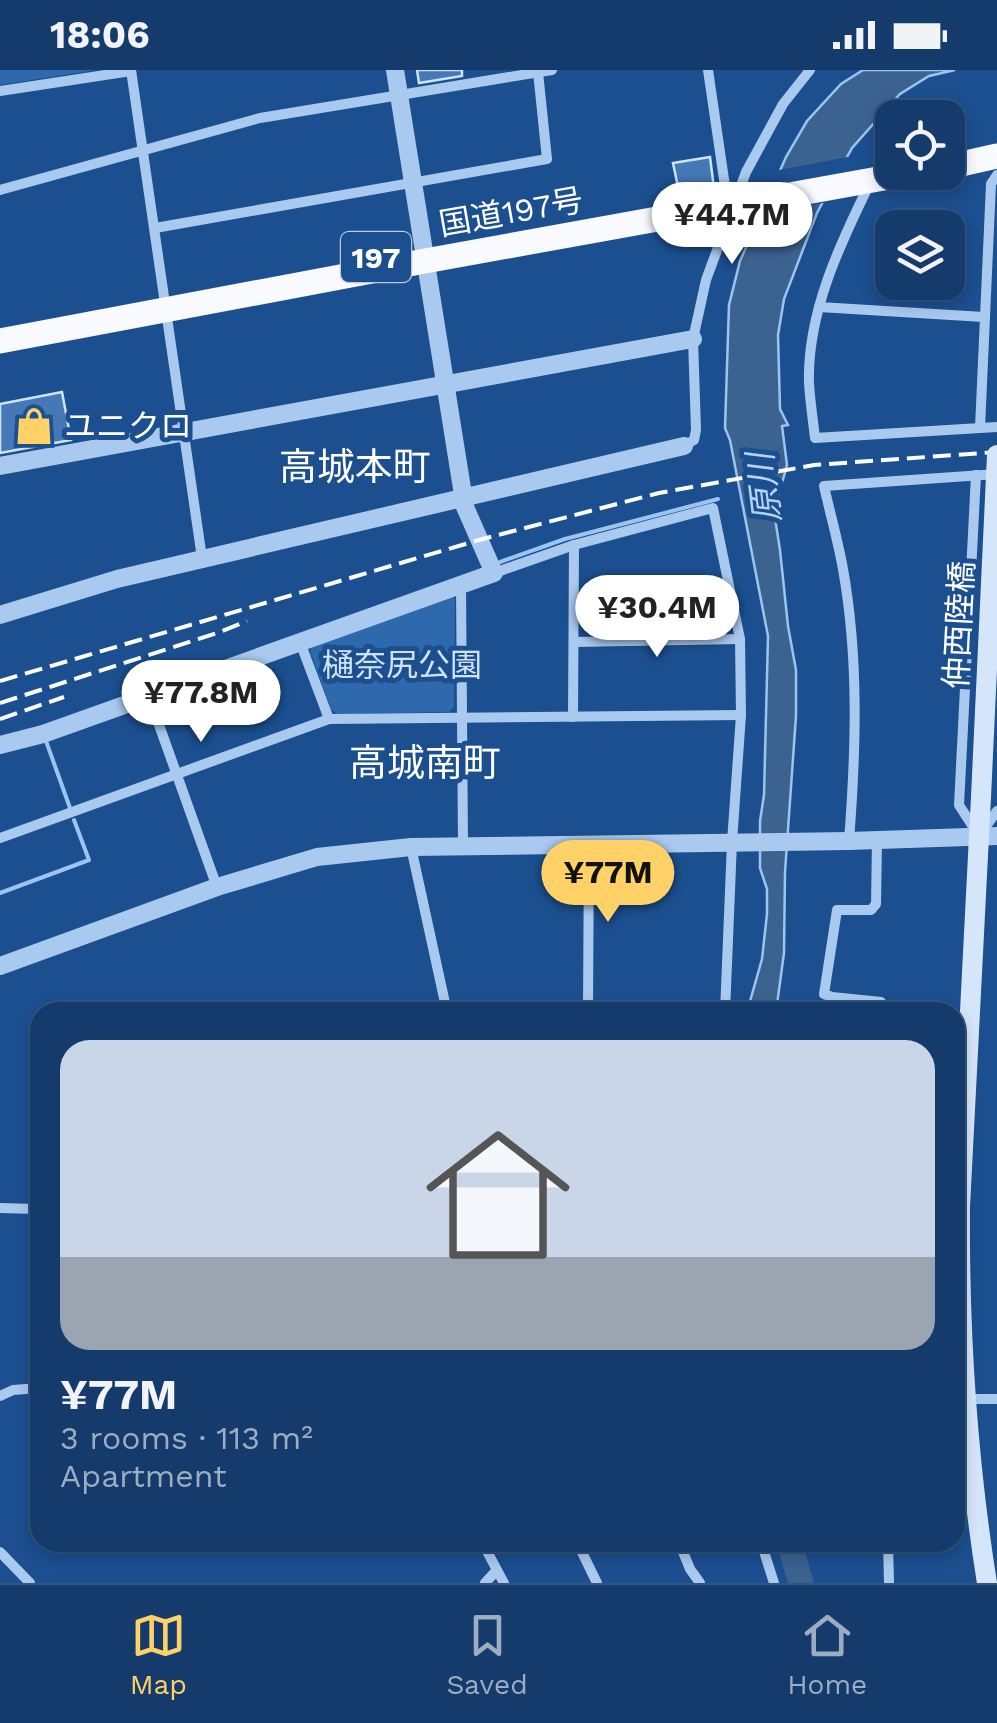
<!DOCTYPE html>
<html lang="en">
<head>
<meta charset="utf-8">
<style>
  body { margin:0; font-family:"Work Sans","Noto Sans JP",sans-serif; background:#214673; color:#f1f3f6; height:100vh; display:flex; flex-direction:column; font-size:38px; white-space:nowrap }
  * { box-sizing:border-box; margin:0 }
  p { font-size:32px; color:#9dadc1 }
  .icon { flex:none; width:55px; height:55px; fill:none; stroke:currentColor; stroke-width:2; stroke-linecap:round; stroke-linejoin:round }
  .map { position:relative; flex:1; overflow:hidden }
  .panel { position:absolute; left:30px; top:932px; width:935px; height:550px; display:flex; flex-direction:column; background:#143b6b; border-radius:30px; box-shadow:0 5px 15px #0003,0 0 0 2px #33557e }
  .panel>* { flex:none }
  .buttons { position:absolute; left:875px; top:30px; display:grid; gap:20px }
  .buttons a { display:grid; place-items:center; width:90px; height:90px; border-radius:20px; background:#143b6b; box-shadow:0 5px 15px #0003,0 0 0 2px #33557e; font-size:50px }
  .price { position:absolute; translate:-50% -85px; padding:0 22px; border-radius:35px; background:#fff; color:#222; font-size:32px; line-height:65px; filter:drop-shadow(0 2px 5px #0008) }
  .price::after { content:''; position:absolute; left:50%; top:60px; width:30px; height:22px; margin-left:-15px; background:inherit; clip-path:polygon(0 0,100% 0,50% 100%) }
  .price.current { background:#ffd166; color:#111 }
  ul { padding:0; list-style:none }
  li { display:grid; align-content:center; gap:20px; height:530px; padding:0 30px }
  li span { display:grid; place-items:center; height:310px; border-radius:30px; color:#555 }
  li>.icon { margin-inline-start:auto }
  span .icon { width:180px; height:180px; fill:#fffc; stroke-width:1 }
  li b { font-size:42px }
  .status { display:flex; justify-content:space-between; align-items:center; height:70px; padding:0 50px; background:#143b6b; direction:ltr }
  .status svg { height:28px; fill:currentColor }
  .menu { display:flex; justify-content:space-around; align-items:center; height:140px; border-top:2px solid #33557e; background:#143b6b; font-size:28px; color:#9dadc1 }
  .menu a { display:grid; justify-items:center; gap:5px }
  .menu .current { color:#ffd166 }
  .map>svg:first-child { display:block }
  .green { fill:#2e69ad }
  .water { fill:#3c6290; stroke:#9cc4f0; stroke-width:2.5 }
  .pier { fill:#1b4f8f }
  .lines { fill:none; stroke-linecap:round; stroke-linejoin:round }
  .stream { stroke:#9cc4f0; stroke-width:4 }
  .river { stroke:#3c6290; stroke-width:25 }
  .building { fill:#4478b7; stroke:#cfe3fa; stroke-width:2.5 }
  .minor { stroke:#a9c9ee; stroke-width:10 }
  .tertiary { stroke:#a9c9ee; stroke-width:18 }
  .secondary { stroke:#d6e6fa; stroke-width:20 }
  .trunk { stroke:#f8faff; stroke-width:25 }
  .rail { stroke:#fff; stroke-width:4; stroke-dasharray:18 8; stroke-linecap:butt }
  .secondary-bridge { stroke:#d6e6fa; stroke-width:20 }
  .labels { text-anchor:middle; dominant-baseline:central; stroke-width:10; stroke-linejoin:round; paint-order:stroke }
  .shield { fill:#1b4f8f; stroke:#bbcadd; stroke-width:2.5 }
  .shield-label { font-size:30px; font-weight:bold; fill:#fff }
  .street-label { font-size:32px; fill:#fff; stroke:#1b4f8f }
  .poi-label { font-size:32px; fill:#fff; stroke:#1b4f8f; text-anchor:start }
  .park-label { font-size:32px; fill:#cfe3fa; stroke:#1b4f8f }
  .water-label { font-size:35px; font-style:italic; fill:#b5d3f5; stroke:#1b4f8f }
  .quarter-label { font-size:38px; fill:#fff; stroke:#1b4f8f }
</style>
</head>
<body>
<div class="status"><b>18:06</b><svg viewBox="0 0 49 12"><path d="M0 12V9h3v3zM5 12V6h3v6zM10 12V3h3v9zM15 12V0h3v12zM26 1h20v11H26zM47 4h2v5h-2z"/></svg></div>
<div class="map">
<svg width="997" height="1513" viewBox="0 0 997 1513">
  <rect width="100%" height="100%" fill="#1b4f8f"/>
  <g class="green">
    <path d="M0,0H96L0,15Z"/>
    <path d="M451,526L455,529L454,637L449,642L337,644L331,639L310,581L313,575Z"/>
  </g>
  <path class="water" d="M863,0H955L929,6L900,24L852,78L817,143L784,229L778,265L780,339L788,355L782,356L787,395L774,442L780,480L788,556L796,600V646L785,802L784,883L776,942H747L762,889L767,844V819L760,798V751L764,725L768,566L730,370L725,358L729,235L740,191L786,87L807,51L841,14Z"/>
  <path class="pier" d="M853,86L828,132L754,146L774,101Z"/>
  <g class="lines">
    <g class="stream">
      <path d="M500,492L565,469L718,429"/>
      <path d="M46,671L70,738"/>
      <path d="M0,823L89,790L74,750"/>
    </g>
    <path class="river" d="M789,1472L801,1513"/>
  </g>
  <g class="building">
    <path d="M417,0H462V6L419,13Z"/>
    <path d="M710,87L714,118L679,122L673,93Z"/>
    <path d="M62,322L71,370L0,383V334Z"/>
  </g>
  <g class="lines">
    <g class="minor">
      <path d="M131,0L202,488"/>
      <path d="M708,0L726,123"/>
      <path d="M0,21L131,1"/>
      <path d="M870,113C840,174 807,243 809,313C810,331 813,350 815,368L997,357"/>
      <path d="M0,120L260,48L552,0"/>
      <path d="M155,158L547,89L538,2"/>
      <path d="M819,237L984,247"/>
      <path d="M980,358L991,114L997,105"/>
      <path d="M684,376L694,370L696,360L693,269L706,210L746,102L783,34L810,0"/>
      <path d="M976,405L959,735L979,766L997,741"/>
      <path d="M494,503L574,475L713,438L740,569L741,645L732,772L725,942"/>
      <path d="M461,515L463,776"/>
      <path d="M300,572L329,649"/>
      <path d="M574,572L740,569"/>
      <path d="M149,627L217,817"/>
      <path d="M573,647L574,475"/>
      <path d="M0,768L329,649L741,645"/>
      <path d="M877,770L876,834L871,840H837L824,924L832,927L881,932L886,942"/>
      <path d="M849,771C856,680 859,589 843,499C838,471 830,443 824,416L997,404"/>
      <path d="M589,774L588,936L590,942"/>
      <path d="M411,777L447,942"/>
      <path d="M0,1138L35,1139L40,1146"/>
      <path d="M0,1326L13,1320L40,1318"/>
      <path d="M967,1329H997"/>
      <path d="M482,1472L504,1513"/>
      <path d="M577,1472L597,1513"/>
      <path d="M679,1472L690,1499L700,1513"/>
      <path d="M761,1472L774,1513"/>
      <path d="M888,1472L889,1513"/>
      <path d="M0,1482L30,1513"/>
      <path d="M485,1513L496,1501"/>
    </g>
    <g class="tertiary">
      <path d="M0,396L693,269"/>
      <path d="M0,545L117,509L684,376"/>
      <path d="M0,675L43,664L494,503L465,437L395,0"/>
      <path d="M0,896L217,817L317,787L411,777L849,771L997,766"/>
    </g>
    <path class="secondary" d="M981,727L960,1137C959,1263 967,1388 987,1513"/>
    <g class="trunk">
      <path d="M948,97L997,86"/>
      <path d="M0,271L425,191L917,102"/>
    </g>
    <g class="rail">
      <path d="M0,611L479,470L659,423L814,395L997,382"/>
      <path d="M0,633L220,562L247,551"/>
      <path d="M0,649L64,627"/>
    </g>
    <path class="secondary-bridge" d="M981,727L997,385"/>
  </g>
  <defs>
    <g id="shop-bare" transform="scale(3)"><path d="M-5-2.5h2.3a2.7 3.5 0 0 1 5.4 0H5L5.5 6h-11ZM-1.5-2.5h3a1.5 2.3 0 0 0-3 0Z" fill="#ffd166" stroke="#1b4f8f" stroke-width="2.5" paint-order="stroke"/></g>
  </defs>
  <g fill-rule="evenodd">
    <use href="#shop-bare" x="34" y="356"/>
  </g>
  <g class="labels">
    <rect class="shield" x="341" y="162" width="70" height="50" rx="8"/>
    <g class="shield-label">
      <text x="376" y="187">197</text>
    </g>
    <g class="street-label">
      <text transform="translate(511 142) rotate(-10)">国道197号</text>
      <text transform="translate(959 555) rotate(-87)">仲西陸橋</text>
    </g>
    <g class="poi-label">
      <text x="64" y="356">ユニクロ</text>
    </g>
    <g class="park-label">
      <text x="402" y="595">樋奈尻公園</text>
    </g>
    <g class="water-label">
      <text transform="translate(764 418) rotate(-97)">原川</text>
    </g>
    <g class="quarter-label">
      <text x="355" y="397">高城本町</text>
      <text x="425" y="693">高城南町</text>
    </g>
  </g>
</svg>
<div class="buttons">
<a><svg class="icon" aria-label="locate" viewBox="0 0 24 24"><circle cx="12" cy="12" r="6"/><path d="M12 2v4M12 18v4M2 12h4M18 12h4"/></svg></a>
<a><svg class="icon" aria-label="layers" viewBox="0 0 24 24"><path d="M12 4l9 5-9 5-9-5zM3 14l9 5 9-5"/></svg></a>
</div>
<b class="price" style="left:732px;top:197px">¥44.7M</b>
<b class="price" style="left:657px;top:590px">¥30.4M</b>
<b class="price" style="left:201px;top:675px">¥77.8M</b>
<b class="price current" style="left:608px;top:855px">¥77M</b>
<section class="panel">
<ul>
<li><span style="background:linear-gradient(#c9d6e8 70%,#9aa5b1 0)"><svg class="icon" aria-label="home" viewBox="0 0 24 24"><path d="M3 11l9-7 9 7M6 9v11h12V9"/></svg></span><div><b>¥77M</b><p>3 rooms · 113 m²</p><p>Apartment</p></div></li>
</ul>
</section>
</div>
<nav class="menu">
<a class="current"><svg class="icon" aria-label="map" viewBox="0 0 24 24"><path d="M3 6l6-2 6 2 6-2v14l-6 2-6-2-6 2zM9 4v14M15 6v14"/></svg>Map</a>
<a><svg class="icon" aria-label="saved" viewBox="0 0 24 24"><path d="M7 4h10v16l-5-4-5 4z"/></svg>Saved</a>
<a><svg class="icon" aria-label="home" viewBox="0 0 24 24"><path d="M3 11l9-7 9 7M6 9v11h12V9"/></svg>Home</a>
</nav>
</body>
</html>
